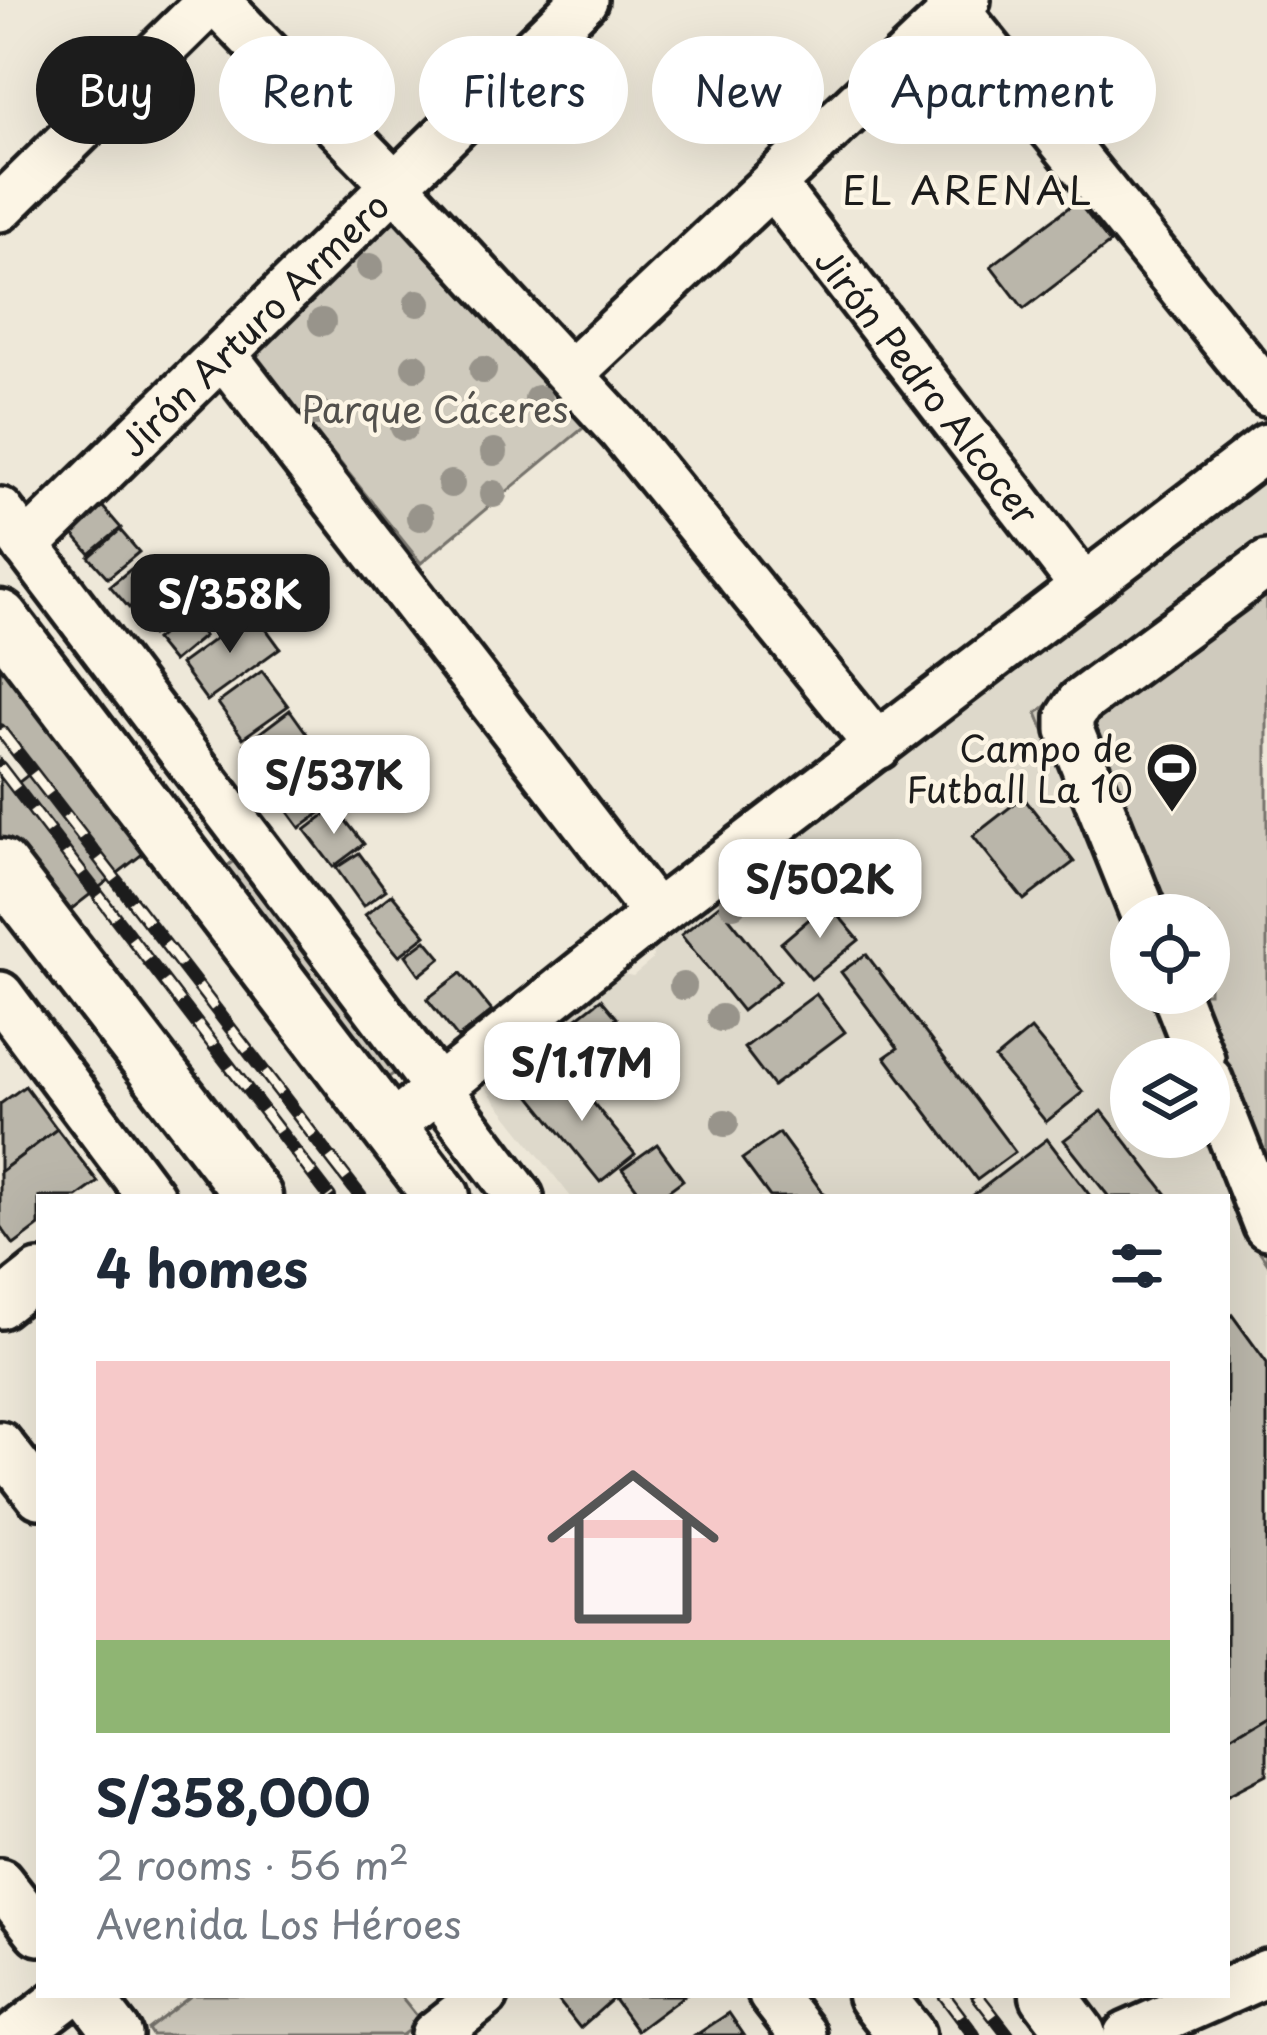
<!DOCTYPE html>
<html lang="en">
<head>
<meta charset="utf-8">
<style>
  body { margin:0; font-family:"Playpen Sans",sans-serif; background:#f2f2f3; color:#1f2937; height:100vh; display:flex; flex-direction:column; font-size:45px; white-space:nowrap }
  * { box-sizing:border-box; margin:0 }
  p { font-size:39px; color:#747a83 }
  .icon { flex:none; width:66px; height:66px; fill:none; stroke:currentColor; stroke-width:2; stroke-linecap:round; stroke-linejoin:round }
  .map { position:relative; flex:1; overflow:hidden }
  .sheet { position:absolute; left:36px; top:1194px; width:1194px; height:804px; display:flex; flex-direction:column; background:#fff; border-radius:0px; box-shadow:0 12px 48px #0002 }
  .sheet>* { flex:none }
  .guide { position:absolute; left:36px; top:36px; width:1197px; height:108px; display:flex; gap:24px }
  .buttons { position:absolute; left:1110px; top:894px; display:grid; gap:24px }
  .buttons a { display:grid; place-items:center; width:120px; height:120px; border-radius:50%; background:#fff; box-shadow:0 12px 48px #0002; font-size:60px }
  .price { position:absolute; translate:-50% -102px; padding:0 27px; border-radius:24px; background:#fff; color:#222; font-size:39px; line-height:78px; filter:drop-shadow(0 3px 6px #0008) }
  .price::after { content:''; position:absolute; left:50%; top:72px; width:36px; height:27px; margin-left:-18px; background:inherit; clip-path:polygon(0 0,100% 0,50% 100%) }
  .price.selected { background:#1c1c1c; color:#fff }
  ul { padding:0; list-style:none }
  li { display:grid; align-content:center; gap:24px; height:636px; padding:0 60px }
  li+li { border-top:3px solid #e0e1e3 }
  li span { display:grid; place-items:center; height:372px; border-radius:0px; color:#555 }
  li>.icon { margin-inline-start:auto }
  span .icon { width:216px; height:216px; fill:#fffc; stroke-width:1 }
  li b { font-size:51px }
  h2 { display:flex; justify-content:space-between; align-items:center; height:144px; padding:0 60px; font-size:51px }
  .chip { padding:0 42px; border-radius:54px; background:#fff; box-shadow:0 12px 48px #0002; font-size:42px; line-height:108px }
  .chip.selected { background:#1c1c1c; color:#fff }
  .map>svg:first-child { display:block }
  .built { fill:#ded9cb; fill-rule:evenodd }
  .green { fill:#cfcabd; stroke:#76736c; stroke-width:3 }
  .building { fill:#bab6aa; stroke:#1c1c1c; stroke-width:3 }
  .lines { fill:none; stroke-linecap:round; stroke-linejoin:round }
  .minor-casing { stroke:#1c1c1c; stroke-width:54 }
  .major-casing { stroke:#1c1c1c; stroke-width:63 }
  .minor { stroke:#fcf5e5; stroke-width:45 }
  .major { stroke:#fcf5e5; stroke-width:54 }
  .rail-casing { stroke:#1c1c1c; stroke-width:14 }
  .rail { stroke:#fcf5e5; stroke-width:9; stroke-dasharray:27; stroke-linecap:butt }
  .tree { fill:#98948b }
  .labels { text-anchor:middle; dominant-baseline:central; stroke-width:9; stroke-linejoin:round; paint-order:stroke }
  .street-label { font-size:36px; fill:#1c1c1c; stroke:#fcf5e5 }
  .park-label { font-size:36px; fill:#52504c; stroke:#fcf5e5 }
  .poi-label { font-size:36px; fill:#1c1c1c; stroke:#fcf5e5; text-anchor:end }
  .neighbourhood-label { font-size:39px; letter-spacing:3px; fill:#1c1c1c; stroke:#fcf5e5 }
</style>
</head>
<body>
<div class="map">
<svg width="1267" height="2035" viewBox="0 0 1267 2035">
  <rect width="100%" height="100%" fill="#eee8d9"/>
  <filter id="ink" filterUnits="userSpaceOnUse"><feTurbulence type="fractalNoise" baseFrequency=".00833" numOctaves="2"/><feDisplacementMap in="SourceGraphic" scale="24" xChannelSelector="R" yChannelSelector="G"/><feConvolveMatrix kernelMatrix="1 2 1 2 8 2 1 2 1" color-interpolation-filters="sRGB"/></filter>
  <g filter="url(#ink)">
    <path class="built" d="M1267,449V1363L1227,1307V1197H571L480,1081L618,973L633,976L652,960L655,945ZM1131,915H1209V993H1131ZM1131,1059H1209V1137H1131Z"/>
    <g class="green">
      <path d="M402,211L594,419L421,563L251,352Z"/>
      <path d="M1267,543V1262L1246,1232L1209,1059H1176L1150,993H1209V915H1131V946L1037,713Z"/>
      <path d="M242,855L402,1068L379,1084L220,871Z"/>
      <path d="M192,1995H400L421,2021L402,2035H152L148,2029Z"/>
    </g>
    <g class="building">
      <path d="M1077,201L1110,243L1024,309L991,266Z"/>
      <path d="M102,506L121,528L90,554L71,532Z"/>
      <path d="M120,530L139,552L108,578L89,557Z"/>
      <path d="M142,560L160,582L129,608L110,586Z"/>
      <path d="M163,588L182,610L151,636L132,614Z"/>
      <path d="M253,611L280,648L207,701L180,664Z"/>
      <path d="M186,614L204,636L173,662L155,640Z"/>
      <path d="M0,656L149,849L56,921L0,848V760L18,783L32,772L0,731Z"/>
      <path d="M262,671L288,706L243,738L218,703Z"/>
      <path d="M290,710L307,734L262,767L245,744Z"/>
      <path d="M311,737L321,752L273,784L263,769Z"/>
      <path d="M324,753L336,770L328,776L344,796L300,828L272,790Z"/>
      <path d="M1023,797L1074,862L1024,900L973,836Z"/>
      <path d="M335,807L364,844L333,867L305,830Z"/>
      <path d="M359,853L386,890L363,906L336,868Z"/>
      <path d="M392,894L426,935L399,956L365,915Z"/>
      <path d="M828,903L859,940L811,979L781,943Z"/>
      <path d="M719,905L780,981L742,1011L681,935Z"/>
      <path d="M426,940L441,958L420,975L406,955Z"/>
      <path d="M866,954L1015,1152L977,1180L885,1057L898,1048L841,972Z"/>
      <path d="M461,973L492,1011L458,1038L427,999Z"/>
      <path d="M816,994L845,1032L773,1086L744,1048Z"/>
      <path d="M601,999L617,1018L574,1052L558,1033Z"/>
      <circle cx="623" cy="1049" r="26"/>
      <path d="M1031,1029L1083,1092L1046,1122L995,1059Z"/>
      <path d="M563,1066L635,1154L600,1182L529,1094Z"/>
      <path d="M25,1086L57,1129L0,1172V1104Z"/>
      <path d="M1102,1111L1169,1197H1109L1064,1140Z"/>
      <path d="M57,1129L98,1182L77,1197H39V1226L14,1245L0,1226V1172Z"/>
      <path d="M779,1133L826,1197H770L742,1159Z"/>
      <path d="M1047,1139L1091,1197H971Z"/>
      <path d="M657,1144L683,1180L660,1197H643L622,1169Z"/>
      <path d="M1232,1315L1267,1363V1714L1227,1738V1319Z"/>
      <path d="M1267,1714V1774L1227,1795V1738Z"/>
      <path d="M554,1995H617L580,2028Z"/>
      <path d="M617,1995H685L637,2031L613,1998Z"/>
      <path d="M729,2013L744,2035H696Z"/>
    </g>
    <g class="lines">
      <g class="minor-casing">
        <g id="minor">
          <path d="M215,0L395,185L622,431L878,746"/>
          <path d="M948,0L1267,393"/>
          <path id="s1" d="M772,184L1084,587"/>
          <path d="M0,208L212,0"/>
          <path d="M223,354L656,914"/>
          <path d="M570,374L967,0"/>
          <path d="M0,511L520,1197"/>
          <path id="s2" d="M26,546L584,0"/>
          <path d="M1144,915L1070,730V717L1080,702L1267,564"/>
          <path d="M1175,993L1201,1059"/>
          <path d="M0,995L151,1197"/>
          <path d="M1209,1080L1267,1226"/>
          <path d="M390,1127L656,914L1267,447"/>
          <path d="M0,1305L39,1274"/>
          <path d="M0,1445L39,1495"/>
          <path d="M0,1882L39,1932"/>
          <path d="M1227,1991L1267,1973"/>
          <path d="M88,1995L119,2035"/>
          <path d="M772,1995L803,2035"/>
          <path d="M16,2035L68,1995"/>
          <path d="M434,2035L485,1995"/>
          <path d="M1127,2035L1218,1995"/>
        </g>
      </g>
      <g class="major-casing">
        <g id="major">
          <path d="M0,618L442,1197"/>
          <path d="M0,867L254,1197"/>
          <path d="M875,1995L907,2035"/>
          <path d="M1048,1995L1078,2035"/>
        </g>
      </g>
      <use href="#minor" class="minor"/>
      <use href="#major" class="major"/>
      <g class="rail-casing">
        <g id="rail">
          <path d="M0,730L361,1197"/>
          <path d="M0,767L330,1197"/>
          <path d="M944,1995L974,2035"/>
          <path d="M977,1995L1008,2035"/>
        </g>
      </g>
      <use href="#rail" class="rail"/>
    </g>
    <g class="tree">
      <circle cx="370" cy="267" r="14"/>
      <circle cx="418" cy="303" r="14"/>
      <circle cx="322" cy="322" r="14"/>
      <circle cx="415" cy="367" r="14"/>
      <circle cx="483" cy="370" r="14"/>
      <circle cx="538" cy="399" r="14"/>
      <circle cx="317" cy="412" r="14"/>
      <circle cx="404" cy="427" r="14"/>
      <circle cx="494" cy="452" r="14"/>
      <circle cx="451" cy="484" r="14"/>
      <circle cx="493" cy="494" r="14"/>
      <circle cx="420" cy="517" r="14"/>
      <circle cx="733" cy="904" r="14"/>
      <circle cx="683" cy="986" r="14"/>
      <circle cx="721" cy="1018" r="14"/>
      <circle cx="725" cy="1123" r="14"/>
    </g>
  </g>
  <defs>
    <g id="stadium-pin" transform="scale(2.7)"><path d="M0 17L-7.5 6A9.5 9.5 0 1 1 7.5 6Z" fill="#1c1c1c" stroke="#fcf5e5"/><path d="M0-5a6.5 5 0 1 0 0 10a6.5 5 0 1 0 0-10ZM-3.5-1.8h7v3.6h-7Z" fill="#fff"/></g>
  </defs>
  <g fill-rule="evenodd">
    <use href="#stadium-pin" x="1172" y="768"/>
  </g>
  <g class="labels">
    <g class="street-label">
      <text stroke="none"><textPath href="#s2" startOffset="318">Jirón Arturo Armero</textPath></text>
      <text stroke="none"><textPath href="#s1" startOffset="255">Jirón Pedro Alcocer</textPath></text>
    </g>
    <g class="park-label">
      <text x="435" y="408">Parque Cáceres</text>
    </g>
    <g class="poi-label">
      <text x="1133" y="747">Campo de<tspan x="1133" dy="41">Futball La 10</tspan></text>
    </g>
    <g class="neighbourhood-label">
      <text x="968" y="188">EL ARENAL</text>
    </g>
  </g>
</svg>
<div class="buttons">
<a><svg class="icon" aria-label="locate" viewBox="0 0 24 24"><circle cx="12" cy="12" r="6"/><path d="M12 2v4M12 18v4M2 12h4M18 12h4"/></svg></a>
<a><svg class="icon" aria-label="layers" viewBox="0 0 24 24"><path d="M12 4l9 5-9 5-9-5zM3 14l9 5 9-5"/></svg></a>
</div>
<b class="price selected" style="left:230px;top:656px">S/358K</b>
<b class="price" style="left:334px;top:837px">S/537K</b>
<b class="price" style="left:820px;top:941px">S/502K</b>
<b class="price" style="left:582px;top:1124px">S/1.17M</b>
<div class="guide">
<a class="chip selected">Buy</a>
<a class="chip">Rent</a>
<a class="chip">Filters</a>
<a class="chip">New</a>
<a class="chip">Apartment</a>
</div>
<section class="sheet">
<h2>4 homes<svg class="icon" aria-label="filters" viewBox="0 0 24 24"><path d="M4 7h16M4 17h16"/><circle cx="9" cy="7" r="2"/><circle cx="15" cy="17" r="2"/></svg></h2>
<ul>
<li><span style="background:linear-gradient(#f6c9c9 75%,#8fb573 0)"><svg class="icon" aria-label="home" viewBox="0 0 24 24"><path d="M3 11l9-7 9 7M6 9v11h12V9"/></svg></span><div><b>S/358,000</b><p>2 rooms · 56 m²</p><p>Avenida Los Héroes</p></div></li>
</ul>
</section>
</div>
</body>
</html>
